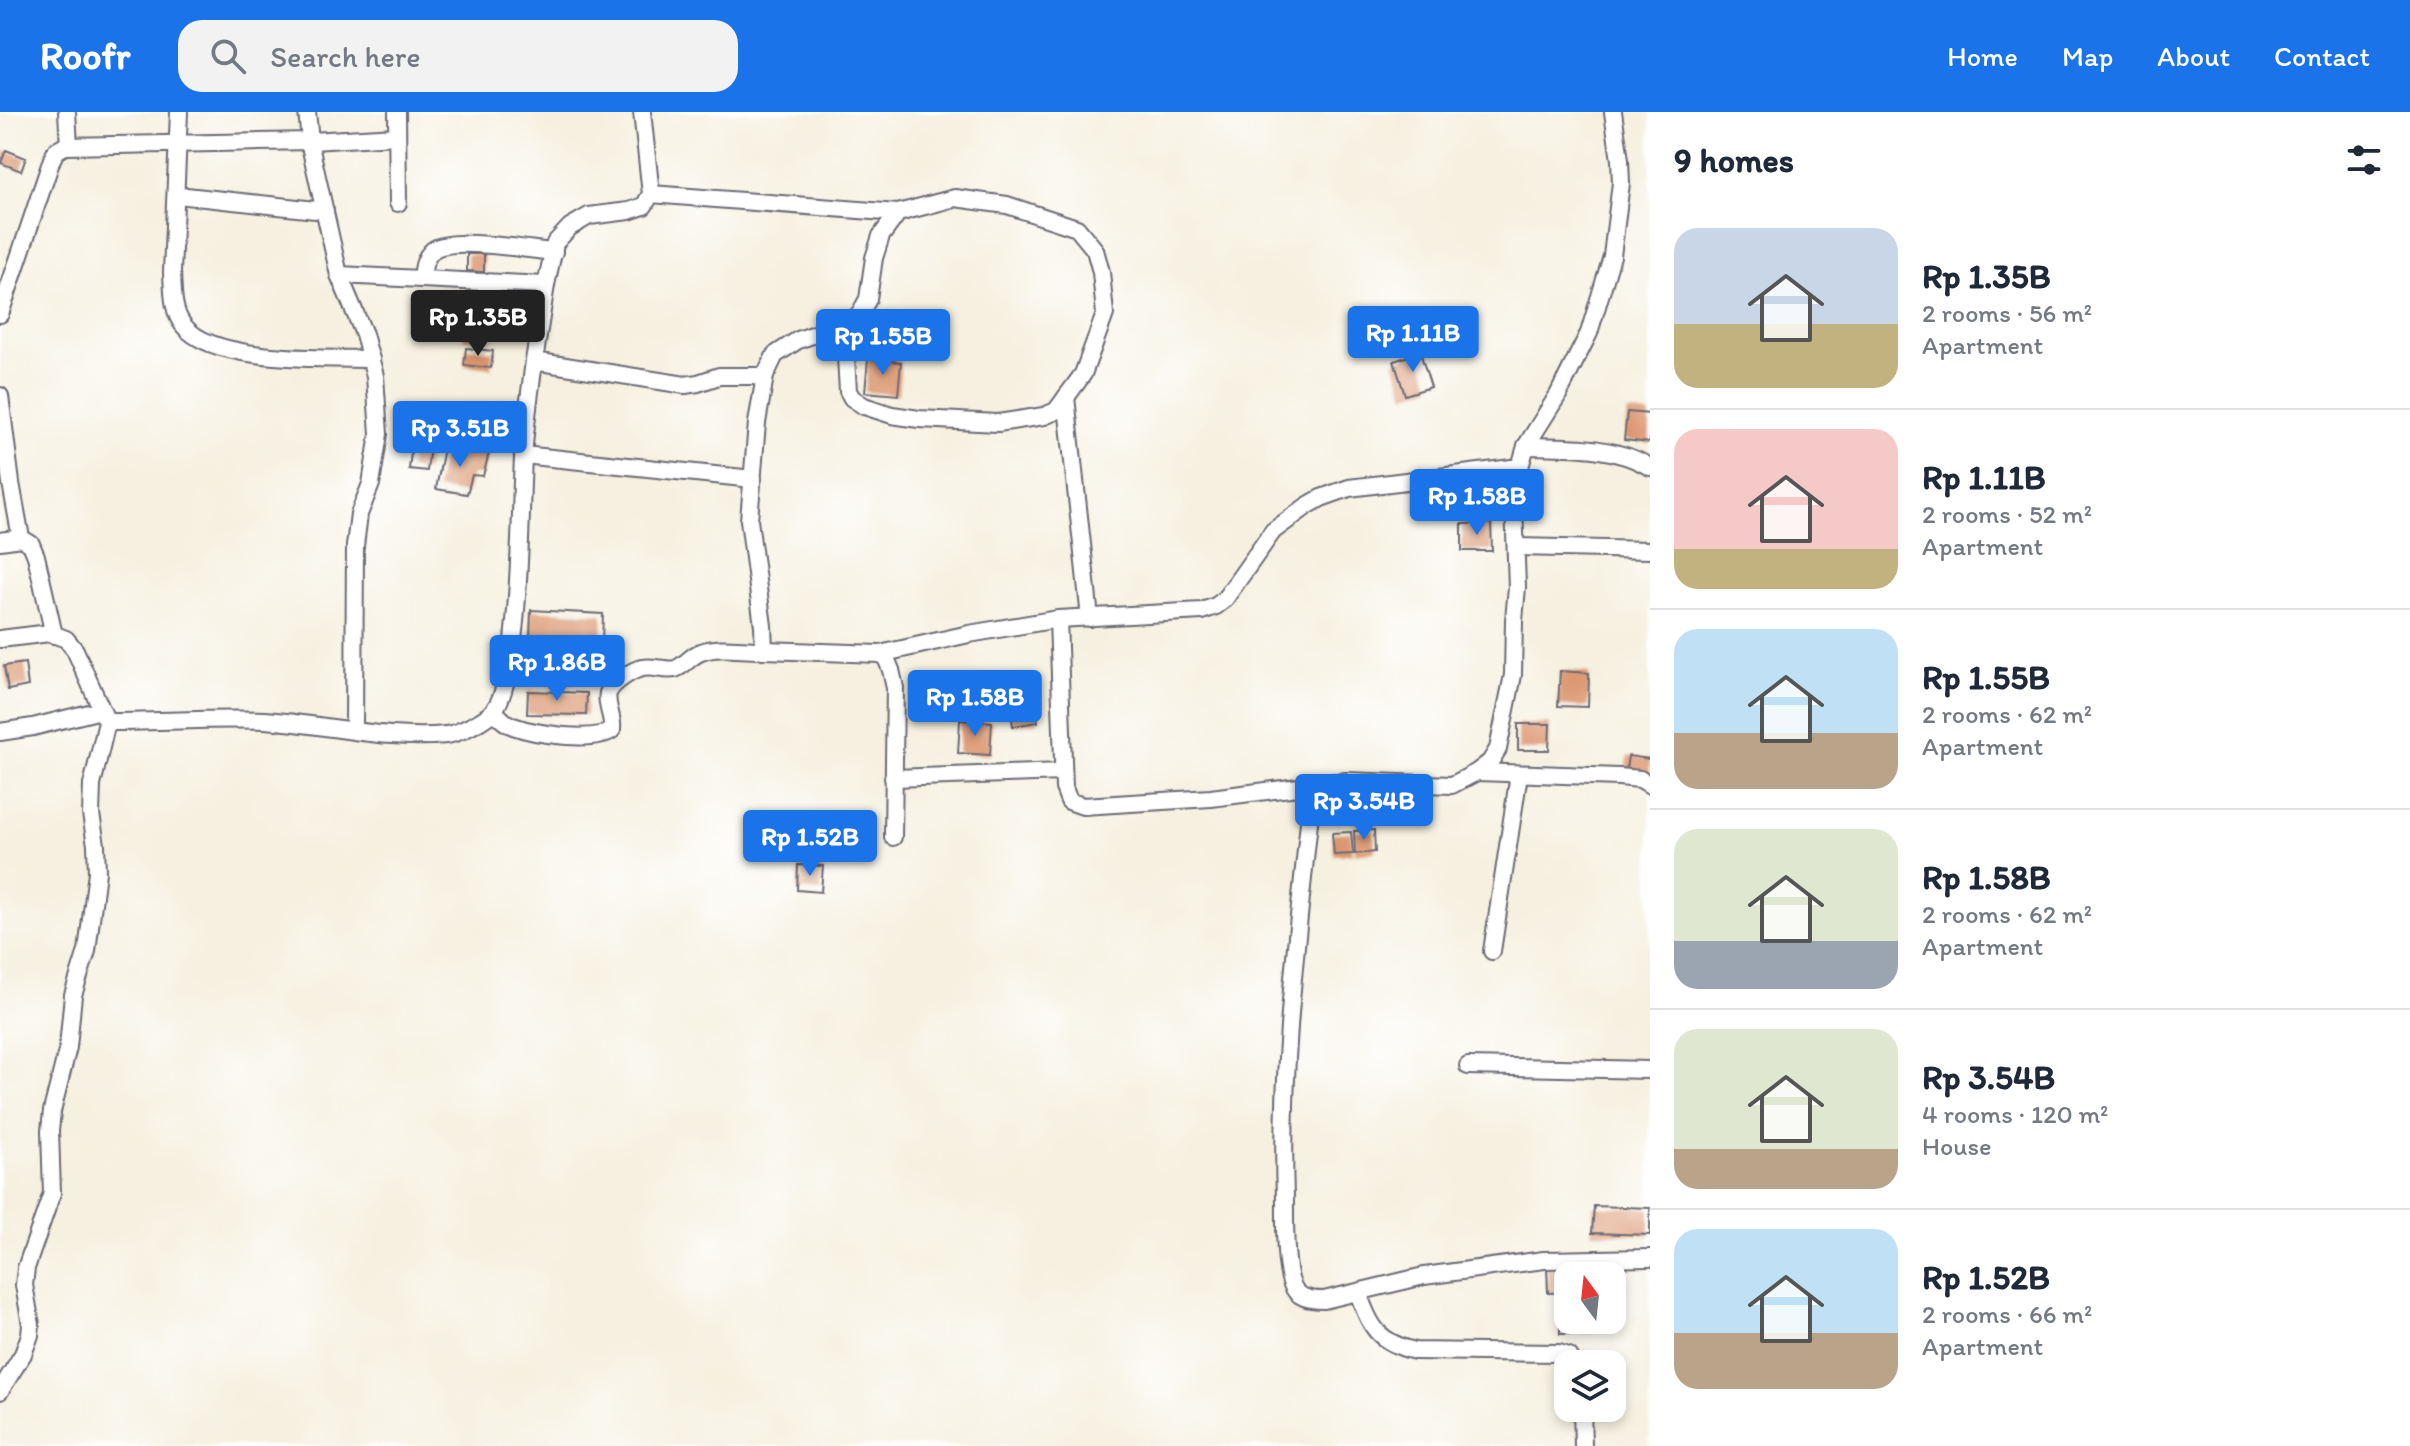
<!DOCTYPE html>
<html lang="en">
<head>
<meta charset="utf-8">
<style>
  body { margin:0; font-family:Itim,sans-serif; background:#f2f2f3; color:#1f2937; height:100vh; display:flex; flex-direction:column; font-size:30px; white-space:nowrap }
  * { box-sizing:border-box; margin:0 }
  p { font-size:26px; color:#747a83 }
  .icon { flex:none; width:44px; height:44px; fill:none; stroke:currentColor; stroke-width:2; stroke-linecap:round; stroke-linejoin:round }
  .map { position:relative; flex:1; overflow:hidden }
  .drawer { display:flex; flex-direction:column; background:#fff; width:760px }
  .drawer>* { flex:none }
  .needle { width:52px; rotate:345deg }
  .buttons { position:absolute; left:1554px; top:1150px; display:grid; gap:16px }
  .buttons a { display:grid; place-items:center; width:72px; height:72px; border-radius:16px; background:#fff; box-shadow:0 4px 12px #0003; font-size:40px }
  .price { position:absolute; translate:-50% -68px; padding:0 18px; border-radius:8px; background:#1a73e8; color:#fff; font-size:26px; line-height:52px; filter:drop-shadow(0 2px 4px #0008) }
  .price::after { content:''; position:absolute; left:50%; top:48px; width:24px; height:18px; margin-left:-12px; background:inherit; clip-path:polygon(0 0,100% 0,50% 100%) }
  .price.current { background:#222; color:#fff }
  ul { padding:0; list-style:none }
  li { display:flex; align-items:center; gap:24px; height:200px; padding:0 24px }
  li+li { border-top:2px solid #e0e1e3 }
  li span { display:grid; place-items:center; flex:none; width:224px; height:160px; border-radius:24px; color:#555 }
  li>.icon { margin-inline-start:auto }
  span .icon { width:96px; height:96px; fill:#fffc; stroke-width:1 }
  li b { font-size:34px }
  h2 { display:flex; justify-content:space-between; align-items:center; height:96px; padding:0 24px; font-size:34px }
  header { display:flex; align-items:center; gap:48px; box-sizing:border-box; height:112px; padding:0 40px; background:#1a73e8; color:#fff }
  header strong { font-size:38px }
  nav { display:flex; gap:44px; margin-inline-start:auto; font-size:28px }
  .search { width:560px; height:72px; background:#f2f2f3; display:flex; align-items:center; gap:20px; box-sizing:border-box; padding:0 28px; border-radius:24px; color:#747a83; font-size:30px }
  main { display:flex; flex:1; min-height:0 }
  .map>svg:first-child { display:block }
  .building { fill:#db9670 }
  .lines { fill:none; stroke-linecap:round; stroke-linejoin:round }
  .street-casing { stroke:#6c6a74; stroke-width:20 }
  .street { stroke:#fff; stroke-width:16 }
</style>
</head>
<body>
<header>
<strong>Roofr</strong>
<div class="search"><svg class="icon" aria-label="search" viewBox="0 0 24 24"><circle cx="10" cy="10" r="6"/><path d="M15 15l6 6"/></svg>Search here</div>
<nav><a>Home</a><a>Map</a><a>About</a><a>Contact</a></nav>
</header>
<main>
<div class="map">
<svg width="1650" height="1334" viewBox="0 0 1650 1334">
  <rect width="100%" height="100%" fill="#fff"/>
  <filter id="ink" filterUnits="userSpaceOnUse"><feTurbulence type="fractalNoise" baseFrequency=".0125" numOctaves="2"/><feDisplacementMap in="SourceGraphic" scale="16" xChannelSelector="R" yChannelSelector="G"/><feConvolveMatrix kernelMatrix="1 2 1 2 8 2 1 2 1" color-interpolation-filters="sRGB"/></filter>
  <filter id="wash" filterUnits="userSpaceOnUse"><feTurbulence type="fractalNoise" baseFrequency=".006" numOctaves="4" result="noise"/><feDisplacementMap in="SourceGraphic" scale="32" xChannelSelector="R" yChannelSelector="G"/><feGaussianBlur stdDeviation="1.8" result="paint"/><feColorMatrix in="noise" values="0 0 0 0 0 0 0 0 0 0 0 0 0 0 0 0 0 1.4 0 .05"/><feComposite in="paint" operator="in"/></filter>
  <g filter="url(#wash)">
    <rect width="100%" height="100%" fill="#f5f0df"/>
    <g id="blocks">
      <g class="building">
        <path d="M6,38L26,46L21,59L1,51Z"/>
        <path d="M467,142H484V160L467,159Z"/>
        <path d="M465,197L492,198L490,228L463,227Z"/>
        <path d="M466,236L493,239L491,256L464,253Z"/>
        <path d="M1420,240L1431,275L1405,283L1394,249Z"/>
        <path d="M868,247L901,250L898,283L865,280Z"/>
        <path d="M1627,300L1650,302V331L1624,328Z"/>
        <path d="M414,317L432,319L427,359L409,357Z"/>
        <path d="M444,336L489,341L483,364L472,363L467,382L436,377Z"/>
        <path d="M1492,371L1493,390L1457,393L1456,374Z"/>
        <path d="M1491,411L1492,439H1462V412Z"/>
        <path d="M531,498L603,502L602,530L530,526Z"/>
        <path d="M25,551L28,574L8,578L4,554Z"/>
        <path d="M1560,559L1589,561L1588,595L1558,594Z"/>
        <path d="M528,579L587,581L586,603L527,602Z"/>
        <path d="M1034,582L1038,610L1013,614L1009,586Z"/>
        <path d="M960,608L992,610L990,643L958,641Z"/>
        <path d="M1518,612H1550L1549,638H1518Z"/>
        <path d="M1628,644L1650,647V661L1626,658Z"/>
        <path d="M1374,718L1375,740L1355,742L1354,719Z"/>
        <path d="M1351,720L1353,742L1334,743L1332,721Z"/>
        <path d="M798,753L823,754L821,780L797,778Z"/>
        <path d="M1594,1094L1650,1096V1123L1592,1121Z"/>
        <path d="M1570,1154L1568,1180L1548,1181L1547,1155Z"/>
        <path d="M1568,1206L1594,1208V1222H1560V1207Z"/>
      </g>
    </g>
  </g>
  <g filter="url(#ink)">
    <use href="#blocks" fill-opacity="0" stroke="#6c6a74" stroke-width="2"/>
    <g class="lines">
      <g class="street-casing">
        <g id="street">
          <path d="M67,0L69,34"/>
          <path d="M179,0L172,160C173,178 172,200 184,214C214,251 325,246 371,247"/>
          <path d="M307,0L311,38L339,163L364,222L375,264L379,322L371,372L359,402L355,434L354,618"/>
          <path d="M397,0L398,91"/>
          <path d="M651,82L898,101"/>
          <path d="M177,83L325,99"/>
          <path d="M339,163L546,173L534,249L685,273L698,271L719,264H765"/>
          <path d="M422,167C423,156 424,146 433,138C452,124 528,138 554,140"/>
          <path d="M546,173L555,131L570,115L589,104L629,99L644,94L651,82L642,0"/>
          <path d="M0,202L52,47L56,39L65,34L311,29L396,24"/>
          <path d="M0,284L11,371L21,426L0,429"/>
          <path d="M1066,285L1090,506"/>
          <path d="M1526,334C1567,335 1614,333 1650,355"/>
          <path d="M523,343L753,367"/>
          <path d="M21,426L31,432L36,444L54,523"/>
          <path d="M1517,435L1650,438"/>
          <path d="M1058,507L1064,676L1069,689L1083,694L1211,686L1346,669L1452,673L1477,660L1490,650L1498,637L1513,563L1514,508L1517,475L1514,392L1520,355L1526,334L1558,283L1589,221L1612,144L1621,71L1620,48L1613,0"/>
          <path d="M0,527L50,521L66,527L75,538L107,610L92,673L91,702L96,733L97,760L87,839L73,883L68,935L52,999L50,1019L52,1081L26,1156L24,1173L31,1213L30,1223L23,1242L0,1279"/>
          <path d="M764,538L880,542L886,546L891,558L895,576L893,725"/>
          <path d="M880,542L969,522L1058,507L1202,499L1216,494L1224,488L1273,419L1307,394L1321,386L1349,376L1520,355"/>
          <path d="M494,599C500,605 505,612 513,614C535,622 594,631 612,618C614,606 605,593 608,581C612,571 633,557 643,556C654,554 664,559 675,557C685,554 690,544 701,540C720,533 744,539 764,538L763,514L749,408L757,311L765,264L775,243L798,228L844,212L859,203L868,187L874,146L881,124L898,101L955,86L1007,93L1077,116L1095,138L1101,160L1105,202L1083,262L1056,299L1044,304L998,311L919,307L892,303L864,294L852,286L848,279L844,212"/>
          <path d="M107,610C159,610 213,606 265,608C323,612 388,629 446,623C458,622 486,608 494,598C521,565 520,395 523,346C525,314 530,281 534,249"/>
          <path d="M0,620L33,615L101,598"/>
          <path d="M1477,660L1619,665L1640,667L1650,673"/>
          <path d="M893,666L1063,660"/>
          <path d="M1313,672C1299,809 1280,947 1285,1085C1285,1106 1284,1150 1291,1170C1296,1186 1309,1188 1324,1188L1424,1164L1544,1148L1650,1146"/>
          <path d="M1492,839L1519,662"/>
          <path d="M1468,954L1650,958"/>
          <path d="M1358,1181C1371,1215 1377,1230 1415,1239L1559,1241L1569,1244L1574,1252"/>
          <path d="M1582,1296L1583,1334"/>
        </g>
      </g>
      <use href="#street" class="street"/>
    </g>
  </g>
</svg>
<div class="buttons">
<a><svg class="needle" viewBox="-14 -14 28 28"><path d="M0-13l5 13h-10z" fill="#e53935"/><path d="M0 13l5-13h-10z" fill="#747a83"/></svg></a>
<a><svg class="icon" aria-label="layers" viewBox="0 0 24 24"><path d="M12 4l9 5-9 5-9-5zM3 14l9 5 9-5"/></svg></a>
</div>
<b class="price current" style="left:478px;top:246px">Rp 1.35B</b>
<b class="price" style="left:1413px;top:262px">Rp 1.11B</b>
<b class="price" style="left:883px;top:265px">Rp 1.55B</b>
<b class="price" style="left:460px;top:357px">Rp 3.51B</b>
<b class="price" style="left:1477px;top:425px">Rp 1.58B</b>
<b class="price" style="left:557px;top:591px">Rp 1.86B</b>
<b class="price" style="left:975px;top:626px">Rp 1.58B</b>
<b class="price" style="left:1364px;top:730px">Rp 3.54B</b>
<b class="price" style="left:810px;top:766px">Rp 1.52B</b>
</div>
<section class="drawer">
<h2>9 homes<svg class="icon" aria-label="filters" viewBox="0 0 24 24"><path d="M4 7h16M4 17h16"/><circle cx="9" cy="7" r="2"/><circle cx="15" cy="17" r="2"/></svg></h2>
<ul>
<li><span style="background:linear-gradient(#c9d6e8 60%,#c2b280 0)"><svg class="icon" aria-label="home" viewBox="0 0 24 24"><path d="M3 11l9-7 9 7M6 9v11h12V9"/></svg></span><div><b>Rp 1.35B</b><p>2 rooms · 56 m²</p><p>Apartment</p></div></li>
<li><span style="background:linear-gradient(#f6c9c9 75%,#c2b280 0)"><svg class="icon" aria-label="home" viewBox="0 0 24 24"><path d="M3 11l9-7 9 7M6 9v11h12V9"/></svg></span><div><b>Rp 1.11B</b><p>2 rooms · 52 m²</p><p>Apartment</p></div></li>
<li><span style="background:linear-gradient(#bfe0f5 65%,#b9a48a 0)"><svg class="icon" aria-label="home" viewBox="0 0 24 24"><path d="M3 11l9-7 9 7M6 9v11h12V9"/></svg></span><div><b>Rp 1.55B</b><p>2 rooms · 62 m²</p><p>Apartment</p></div></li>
<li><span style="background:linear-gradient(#dfe7d0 70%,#9aa5b1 0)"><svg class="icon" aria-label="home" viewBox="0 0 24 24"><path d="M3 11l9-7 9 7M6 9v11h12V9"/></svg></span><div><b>Rp 1.58B</b><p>2 rooms · 62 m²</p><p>Apartment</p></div></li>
<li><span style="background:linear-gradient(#dfe7d0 75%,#b9a48a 0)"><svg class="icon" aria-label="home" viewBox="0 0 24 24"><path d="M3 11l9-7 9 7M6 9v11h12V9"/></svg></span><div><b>Rp 3.54B</b><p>4 rooms · 120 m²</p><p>House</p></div></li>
<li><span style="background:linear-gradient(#bfe0f5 65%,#b9a48a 0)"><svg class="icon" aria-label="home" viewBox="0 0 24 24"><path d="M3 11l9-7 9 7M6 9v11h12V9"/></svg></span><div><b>Rp 1.52B</b><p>2 rooms · 66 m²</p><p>Apartment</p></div></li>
</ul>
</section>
</main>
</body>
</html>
